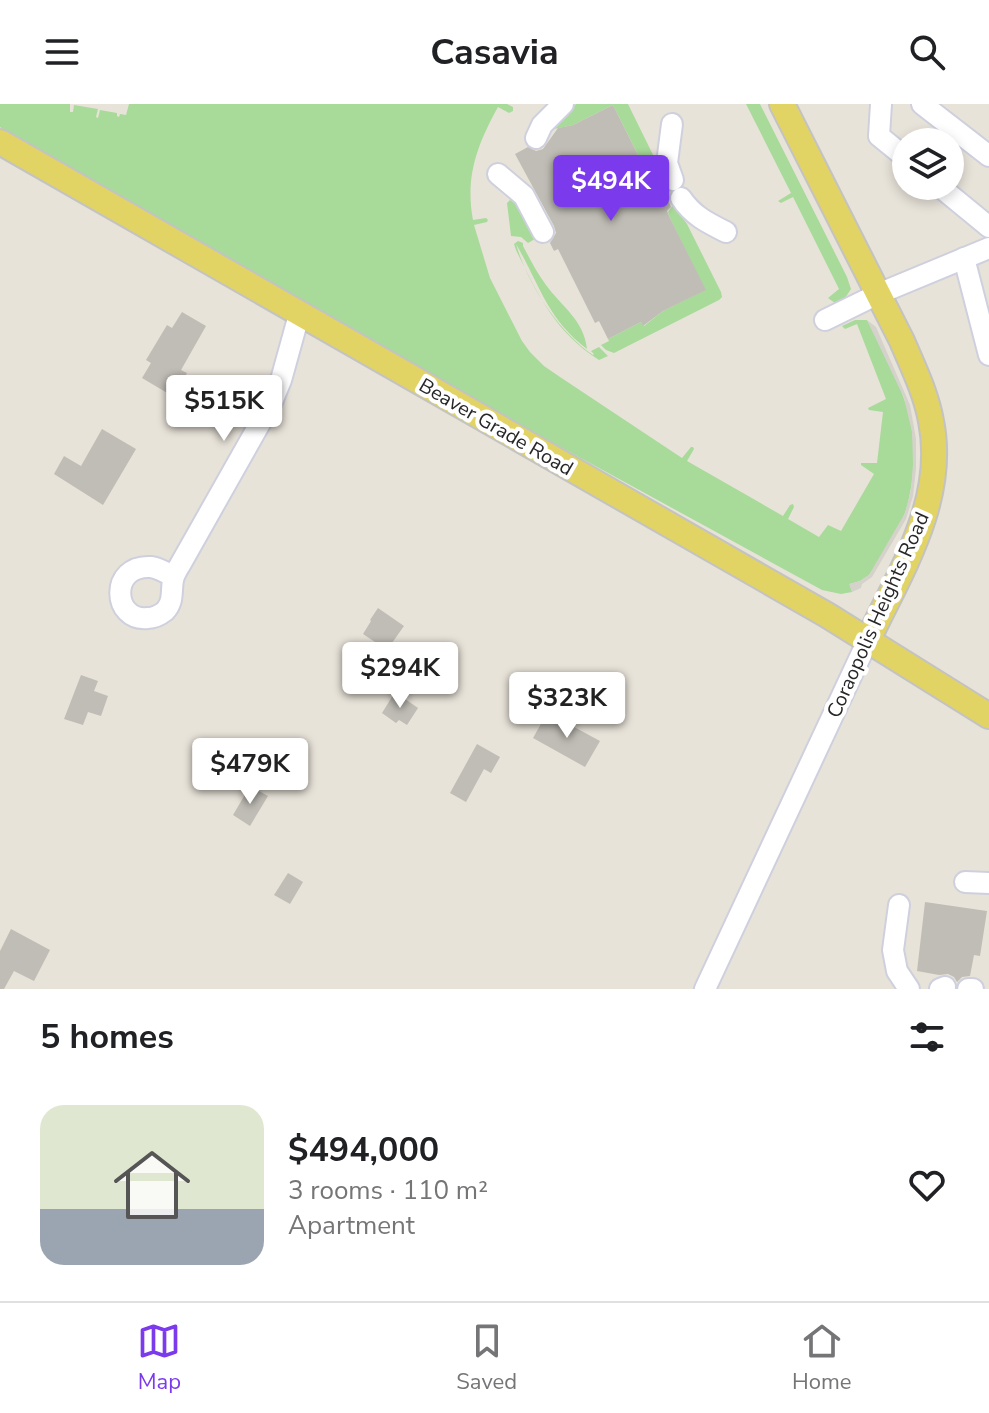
<!DOCTYPE html>
<html lang="en">
<head>
<meta charset="utf-8">
<style>
  body { margin:0; font-family:"Nunito Sans",sans-serif; background:#f6f6f6; color:#202124; height:100vh; display:flex; flex-direction:column; font-size:30px; white-space:nowrap }
  * { box-sizing:border-box; margin:0 }
  p { font-size:26px; color:#757577 }
  .icon { flex:none; width:44px; height:44px; fill:none; stroke:currentColor; stroke-width:2; stroke-linecap:round; stroke-linejoin:round }
  .map { position:relative; height:885px; overflow:hidden }
  .drawer { display:flex; flex-direction:column; background:#fff; flex:1 }
  .drawer>* { flex:none }
  .tools { position:absolute; left:892px; top:24px; display:grid; gap:16px }
  .tools a { display:grid; place-items:center; width:72px; height:72px; border-radius:50%; background:#fff; box-shadow:0 4px 12px #0003; font-size:40px }
  .price { position:absolute; translate:-50% -68px; padding:0 18px; border-radius:8px; background:#fff; color:#222; font-size:26px; line-height:52px; filter:drop-shadow(0 2px 4px #0008) }
  .price::after { content:''; position:absolute; left:50%; top:48px; width:24px; height:18px; margin-left:-12px; background:inherit; clip-path:polygon(0 0,100% 0,50% 100%) }
  .price.on { background:#7c3aed; color:#fff }
  ul { padding:0; list-style:none }
  li { display:flex; align-items:center; gap:24px; height:200px; padding:0 40px }
  li+li { border-top:2px solid #e0e0e0 }
  li span { display:grid; place-items:center; flex:none; width:224px; height:160px; border-radius:24px; color:#555 }
  li>.icon { margin-inline-start:auto }
  span .icon { width:96px; height:96px; fill:#fffc; stroke-width:1 }
  li b { font-size:34px }
  h2 { display:flex; justify-content:space-between; align-items:center; height:96px; padding:0 40px; font-size:34px }
  header { display:flex; justify-content:space-between; align-items:center; height:104px; padding:0 40px; background:#fff; font-size:36px; font-weight:700 }
  .dock { display:flex; justify-content:space-around; align-items:center; height:112px; border-top:2px solid #e0e0e0; background:#fff; font-size:22px; color:#757577 }
  .dock a { display:grid; justify-items:center; gap:4px }
  .dock .on { color:#7c3aed }
  .map>svg:first-child { display:block }
  .green { fill:#a8da9a }
  .plaza { fill:#d5d2cb }
  .building { fill:#c0bdb6 }
  .lines { fill:none; stroke-linecap:round; stroke-linejoin:round }
  .minor-casing { stroke:#cfd0de; stroke-width:24 }
  .major-casing { stroke:#c3c3c3; stroke-width:28 }
  .minor { stroke:#fff; stroke-width:20 }
  .major { stroke:#e2d365; stroke-width:24 }
  .labels { text-anchor:middle; dominant-baseline:central; stroke-width:8; stroke-linejoin:round; paint-order:stroke }
  .street-label { font-size:20px; fill:#272727; stroke:#fff }
</style>
</head>
<body>
<header><svg class="icon" aria-label="menu" viewBox="0 0 24 24"><path d="M4 6h16M4 12h16M4 18h16"/></svg>Casavia<svg class="icon" aria-label="search" viewBox="0 0 24 24"><circle cx="10" cy="10" r="6"/><path d="M15 15l6 6"/></svg></header>
<div class="map">
<svg width="989" height="885" viewBox="0 0 989 885">
  <rect width="100%" height="100%" fill="#e8e3d9"/>
  <g class="green">
    <path d="M0,0H70V8H73L74,1L98,5L96,13L98,14L100,6L117,9V12L119,13L120,10L126,11L129,0H507L513,3V7L509,9L498,3C477,41 465,73 473,116L486,114L488,116L487,118L474,121L490,174L522,237L530,248L544,262L560,273L682,354L691,343H693L694,345L687,357L783,412L790,401L793,400L794,403L788,415L819,433L828,421L841,427L874,370L861,361V359H877L883,308L869,306L868,304L886,295L857,220L845,225L842,222L855,216H867C880,241 895,267 904,295C917,329 916,371 906,406C899,426 882,453 869,471L860,477L850,480L852,488L841,490L822,486L493,306L6,28L0,23Z"/>
    <path d="M576,0H628L655,55L662,78L653,79L649,73L613,1L573,21L554,25Z"/>
    <path d="M746,0H760L847,173L851,185L845,194L835,199L828,194L839,185L793,93L781,99L778,97L791,89Z"/>
    <path d="M510,96C523,102 529,122 535,135L528,139L521,133L511,132L507,99Z"/>
    <path d="M673,101L687,120L721,188L722,193L719,196L614,249L606,246L601,241L609,237L608,235L641,218L644,222L663,207L705,186L670,114L668,108Z"/>
    <path d="M518,137L523,139V142C530,155 537,169 546,181C562,203 584,216 587,245C547,215 539,179 516,140C528,181 558,227 593,251L594,250L591,247L599,243L608,252L599,256C555,228 538,191 516,146L514,140Z"/>
  </g>
  <path class="plaza" d="M867,216L876,223L910,301L916,335V365L913,392L906,415L872,473L862,480L861,484L852,488L849,480L860,477L869,471L905,409L911,386L913,360L912,328L904,294Z"/>
  <g class="building">
    <path d="M613,1L649,73L654,80L660,79L664,85L669,88L668,96L671,103L667,107L670,114L706,186L663,207L643,222L641,218L608,235L599,217L595,219L558,145L554,147L550,139L556,129L554,122L515,50L528,43L536,47L543,45L558,24L573,21Z"/>
    <path d="M182,208L206,222L181,266L187,269L174,293L142,274L151,259L146,256L167,221L172,224Z"/>
    <path d="M102,325L136,345L103,401L54,370L64,352L81,362Z"/>
    <path d="M378,504L404,522L387,546L363,530L371,517L370,516Z"/>
    <path d="M81,571L98,577L94,587L108,592L101,612L88,608L83,621L64,615Z"/>
    <path d="M395,588L418,604L407,621L399,616L396,619L382,609Z"/>
    <path d="M546,611L561,620L563,617L600,637L585,663L533,634Z"/>
    <path d="M477,640L500,653L491,669L484,665L466,698L450,689Z"/>
    <path d="M250,682L268,692L250,722L233,711Z"/>
    <path d="M288,769L303,778L290,800L274,791Z"/>
    <path d="M925,798L987,807L980,852L974,851L970,872L962,873L957,878L954,873L948,870L939,871L917,867Z"/>
    <path d="M11,825L50,846L34,877L14,867L4,885H0V847Z"/>
  </g>
  <g class="lines">
    <g class="minor-casing">
      <g id="minor">
        <path d="M881,0L879,32L906,54"/>
        <path d="M922,0L989,52"/>
        <path d="M672,20L667,59L673,76"/>
        <path d="M536,34L542,21L563,0"/>
        <path d="M498,70L524,92L543,128"/>
        <path d="M939,82L989,123"/>
        <path d="M681,94C693,112 708,119 726,128"/>
        <path d="M964,154L989,251"/>
        <path d="M825,216L878,190L989,144"/>
        <path d="M174,473C167,469 159,464 151,463C109,460 112,518 148,514C154,514 160,511 165,507C175,497 170,484 174,472C176,468 178,464 180,461L272,298L281,276L299,211"/>
        <path d="M965,778L989,779"/>
        <path d="M899,801L893,846L897,867L909,885"/>
        <path d="M705,885L868,536"/>
        <path d="M940,885L945,883"/>
        <path d="M968,885H973"/>
      </g>
    </g>
    <g class="major-casing">
      <g id="major">
        <path d="M782,0L902,237C913,263 926,289 931,317C947,396 900,468 868,536"/>
        <path d="M0,38L827,511L989,612"/>
      </g>
    </g>
    <use href="#minor" class="minor"/>
    <use href="#major" class="major"/>
  </g>
  <g class="labels">
    <g class="street-label">
      <text transform="translate(496 323) rotate(30)">Beaver Grade Road</text>
      <text transform="translate(878 511) rotate(-66)">Coraopolis Heights Road</text>
    </g>
  </g>
</svg>
<div class="tools">
<a><svg class="icon" aria-label="layers" viewBox="0 0 24 24"><path d="M12 4l9 5-9 5-9-5zM3 14l9 5 9-5"/></svg></a>
</div>
<b class="price on" style="left:611px;top:119px">$494K</b>
<b class="price" style="left:224px;top:339px">$515K</b>
<b class="price" style="left:400px;top:606px">$294K</b>
<b class="price" style="left:567px;top:636px">$323K</b>
<b class="price" style="left:250px;top:702px">$479K</b>
</div>
<section class="drawer">
<h2>5 homes<svg class="icon" aria-label="filters" viewBox="0 0 24 24"><path d="M4 7h16M4 17h16"/><circle cx="9" cy="7" r="2"/><circle cx="15" cy="17" r="2"/></svg></h2>
<ul>
<li><span style="background:linear-gradient(#dfe7d0 65%,#9aa5b1 0)"><svg class="icon" aria-label="home" viewBox="0 0 24 24"><path d="M3 11l9-7 9 7M6 9v11h12V9"/></svg></span><div><b>$494,000</b><p>3 rooms · 110 m²</p><p>Apartment</p></div><svg class="icon" aria-label="heart" viewBox="0 0 24 24"><path d="M12 20l-8-8c-3-5 5-10 8-4 3-6 11-1 8 4z"/></svg></li>
</ul>
</section>
<nav class="dock">
<a class="on"><svg class="icon" aria-label="map" viewBox="0 0 24 24"><path d="M3 6l6-2 6 2 6-2v14l-6 2-6-2-6 2zM9 4v14M15 6v14"/></svg>Map</a>
<a><svg class="icon" aria-label="saved" viewBox="0 0 24 24"><path d="M7 4h10v16l-5-4-5 4z"/></svg>Saved</a>
<a><svg class="icon" aria-label="home" viewBox="0 0 24 24"><path d="M3 11l9-7 9 7M6 9v11h12V9"/></svg>Home</a>
</nav>
</body>
</html>
